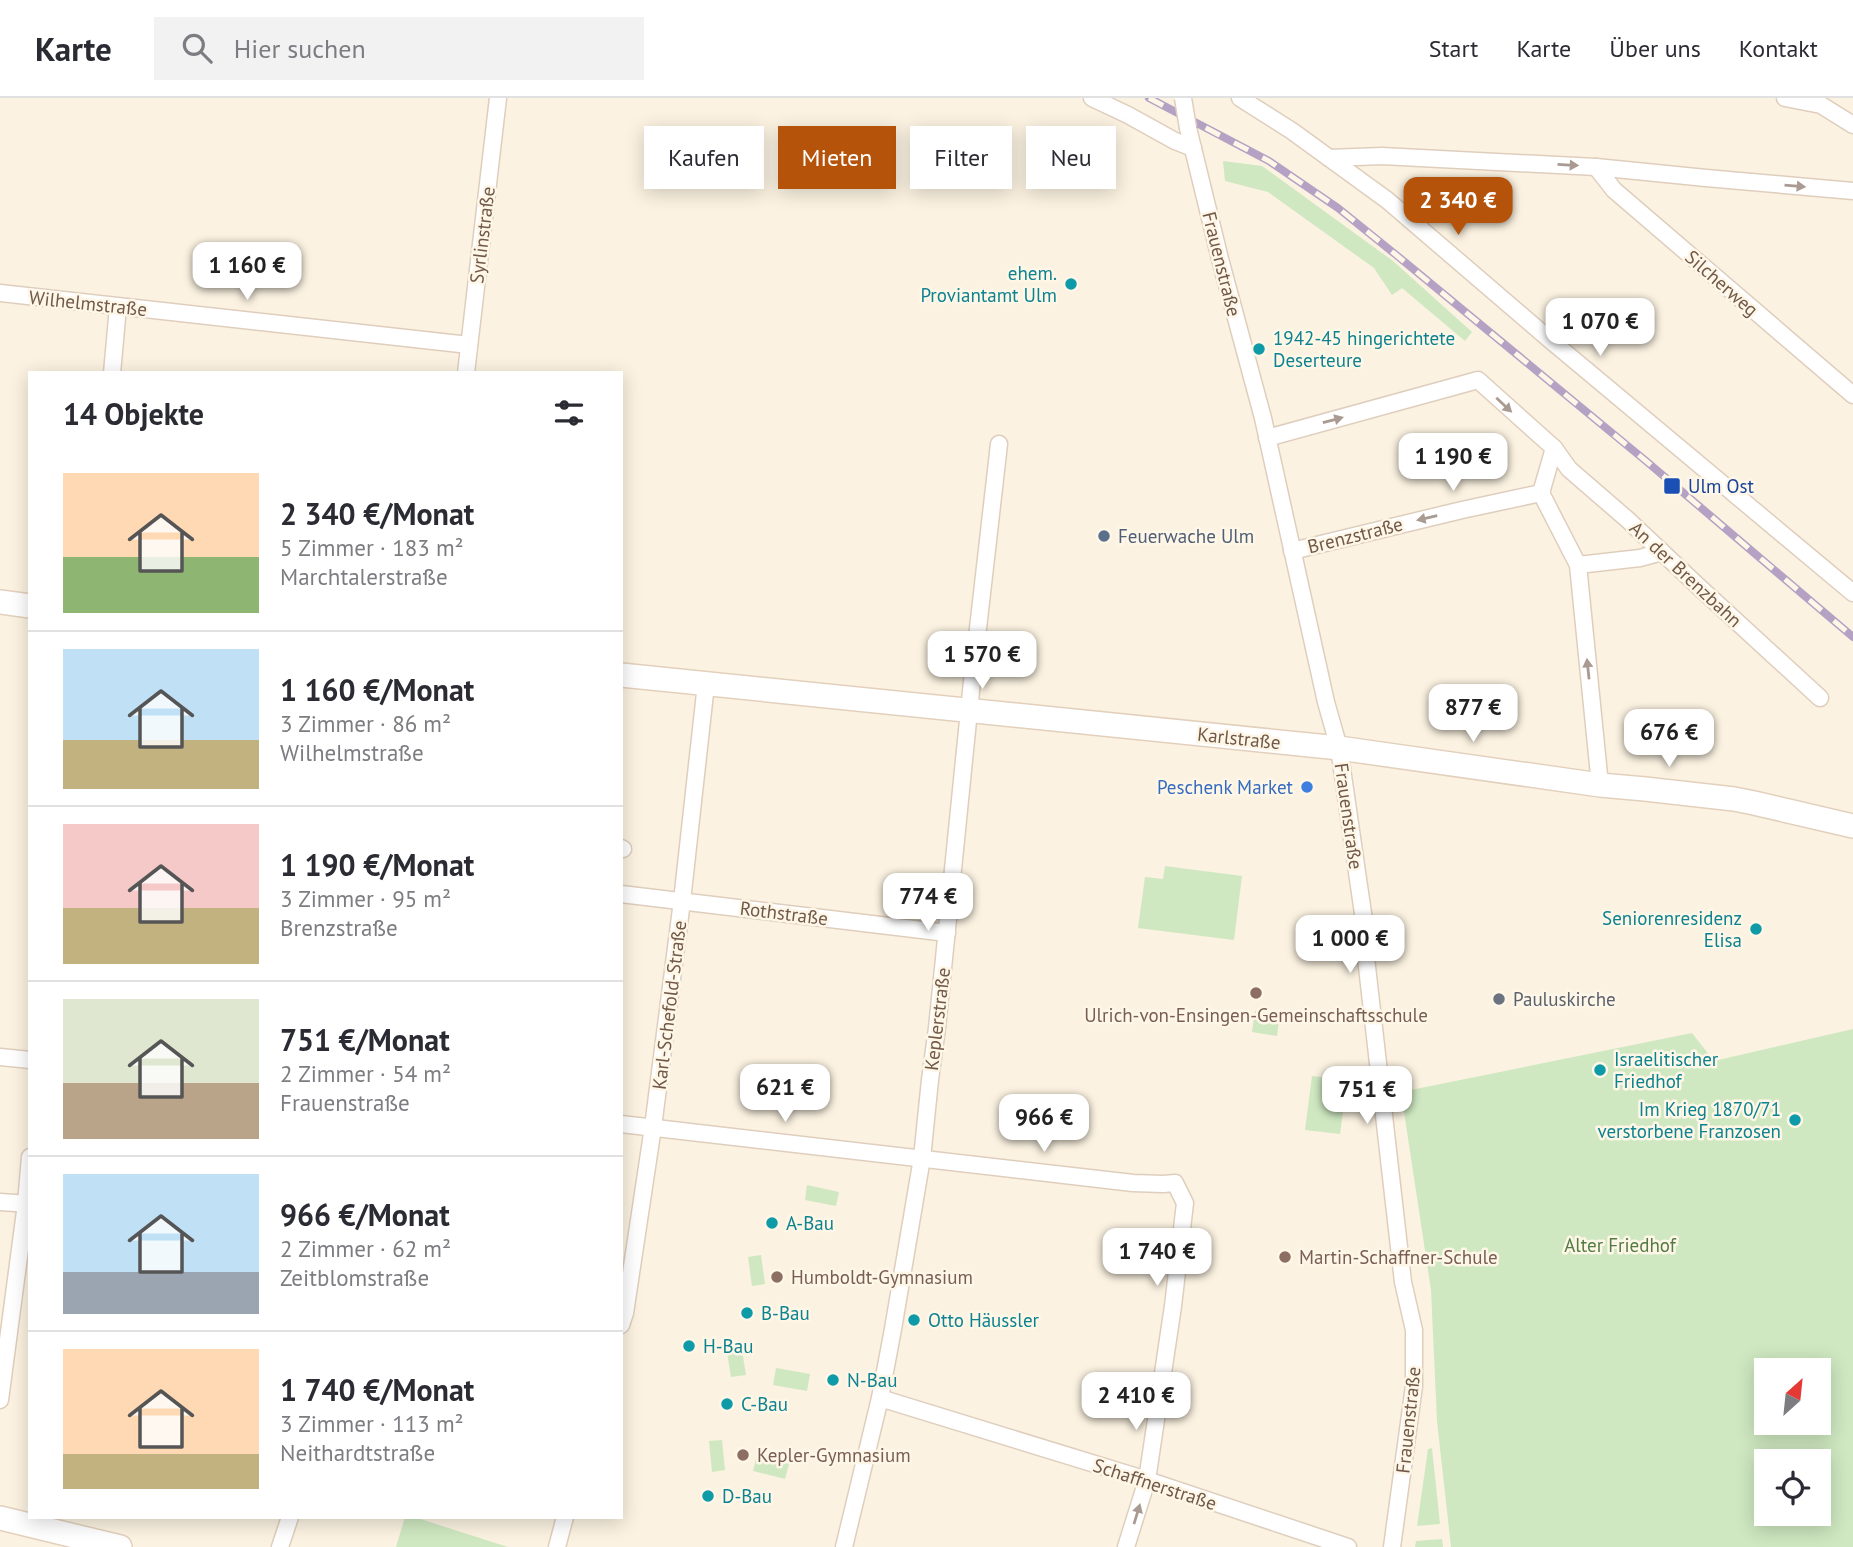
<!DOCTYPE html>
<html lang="de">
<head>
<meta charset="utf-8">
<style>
  body { margin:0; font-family:"PT Sans",sans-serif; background:#f2f2f3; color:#2b2b33; height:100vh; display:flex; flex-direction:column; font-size:26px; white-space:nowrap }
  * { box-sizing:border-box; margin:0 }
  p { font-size:23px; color:#7c7c81 }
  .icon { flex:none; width:38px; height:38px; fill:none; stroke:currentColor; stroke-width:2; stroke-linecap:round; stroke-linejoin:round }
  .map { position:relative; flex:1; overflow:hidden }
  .sheet { position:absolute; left:28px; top:273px; width:595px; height:1148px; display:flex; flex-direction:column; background:#fff; border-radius:0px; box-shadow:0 4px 18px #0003 }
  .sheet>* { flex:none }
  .hud { position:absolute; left:644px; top:28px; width:665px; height:63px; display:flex; gap:14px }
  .needle { width:46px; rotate:27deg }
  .buttons { position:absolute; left:1754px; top:1260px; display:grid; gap:14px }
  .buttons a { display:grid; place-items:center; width:77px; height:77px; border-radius:0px; background:#fff; box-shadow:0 4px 18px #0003; font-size:35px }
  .price { position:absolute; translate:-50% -60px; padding:0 16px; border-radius:14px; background:#fff; color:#222; font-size:23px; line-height:46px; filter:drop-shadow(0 2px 4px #0008) }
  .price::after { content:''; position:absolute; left:50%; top:42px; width:21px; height:16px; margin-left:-10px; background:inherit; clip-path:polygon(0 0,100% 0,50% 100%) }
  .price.on { background:#b45309; color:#fff }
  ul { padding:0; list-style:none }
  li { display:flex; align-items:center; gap:21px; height:175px; padding:0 35px }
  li+li { border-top:2px solid #e1e1e2 }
  li span { display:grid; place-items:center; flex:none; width:196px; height:140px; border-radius:0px; color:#555 }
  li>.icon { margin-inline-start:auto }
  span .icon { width:84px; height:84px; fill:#fffc; stroke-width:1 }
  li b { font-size:30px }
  h2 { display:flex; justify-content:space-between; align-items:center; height:84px; padding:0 35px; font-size:30px }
  .tag { padding:0 24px; border-radius:0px; background:#fff; box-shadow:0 4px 18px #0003; font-size:24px; line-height:63px }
  .tag.on { background:#b45309; color:#fff }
  header { display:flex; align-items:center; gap:42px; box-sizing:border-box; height:98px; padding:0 35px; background:#fff; border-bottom:2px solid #e1e1e2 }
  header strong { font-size:33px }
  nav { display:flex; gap:38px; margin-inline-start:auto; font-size:24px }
  .search { width:490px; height:63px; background:#f2f2f3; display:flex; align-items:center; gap:18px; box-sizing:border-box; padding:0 24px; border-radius:0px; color:#7c7c81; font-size:26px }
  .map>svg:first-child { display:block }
  .green { fill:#cfe8c1; fill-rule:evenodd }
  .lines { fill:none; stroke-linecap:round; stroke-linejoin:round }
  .street-casing { stroke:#dfcebd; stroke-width:19 }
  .secondary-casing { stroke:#e3d0bc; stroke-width:26 }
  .street { stroke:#fff; stroke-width:16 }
  .secondary { stroke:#fff; stroke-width:23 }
  .rail-casing { stroke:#b5a1c3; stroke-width:8 }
  .rail { stroke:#fef6e7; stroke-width:5; stroke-dasharray:16; stroke-linecap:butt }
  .street-bridge-casing { stroke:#dfcebd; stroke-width:19; stroke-linecap:butt }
  .street-bridge { stroke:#fff; stroke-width:16 }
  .oneway { fill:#aa9b92 }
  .culture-dot { fill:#0f9aa8; stroke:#fef6e7; stroke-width:2.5 }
  .transit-dot { fill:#1a4fb4; stroke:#fef6e7; stroke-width:2.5 }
  .service-dot { fill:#5c6f8a; stroke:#fef6e7; stroke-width:2.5 }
  .shop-dot { fill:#3f7fe0; stroke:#fef6e7; stroke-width:2.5 }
  .education-dot { fill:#8d6e63; stroke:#fef6e7; stroke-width:2.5 }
  .worship-dot { fill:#6b7280; stroke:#fef6e7; stroke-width:2.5 }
  .labels { text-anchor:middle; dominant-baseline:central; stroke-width:5; stroke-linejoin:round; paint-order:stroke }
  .street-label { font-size:19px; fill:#715949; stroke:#fef6e7 }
  .culture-label { font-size:19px; fill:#0d838f; stroke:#fef6e7; text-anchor:start }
  .transit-label { font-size:19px; fill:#164399; stroke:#fef6e7; text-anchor:start }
  .service-label { font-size:19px; fill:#4e5e75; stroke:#fef6e7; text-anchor:start }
  .shop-label { font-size:19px; fill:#366cbe; stroke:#fef6e7; text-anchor:end }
  .worship-label { font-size:19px; fill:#5b616d; stroke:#fef6e7; text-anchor:start }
  .education-label { font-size:19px; fill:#785e54; stroke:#fef6e7; text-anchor:start }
  .park-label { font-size:19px; fill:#537c44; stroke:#fef6e7 }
</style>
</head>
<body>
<header>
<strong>Karte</strong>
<div class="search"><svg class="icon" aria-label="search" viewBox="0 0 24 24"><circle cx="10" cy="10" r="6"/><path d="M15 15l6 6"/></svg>Hier suchen</div>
<nav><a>Start</a><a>Karte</a><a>Über uns</a><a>Kontakt</a></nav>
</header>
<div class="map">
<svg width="1853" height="1449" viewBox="0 0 1853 1449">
  <rect width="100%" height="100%" fill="#fbf2e1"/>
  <g class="green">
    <path d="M1223,63L1262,68L1393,163L1472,234L1465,243L1402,190L1392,197L1374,170L1268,94L1225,83Z"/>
    <path d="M1165,768L1242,778L1234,842L1138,830L1145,779L1163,781Z"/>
    <path d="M1255,913L1280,916L1277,938L1252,934Z"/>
    <path d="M1853,931V1449H1451L1437,1323L1431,1192L1401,994L1692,935L1714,963ZM1766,1272H1818V1325H1766ZM1766,1363H1818V1416H1766Z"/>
    <path d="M1312,978L1347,982L1340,1036L1305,1032Z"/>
    <path d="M807,1087L839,1094L836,1108L805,1102Z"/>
    <path d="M761,1157L765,1186L752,1188L748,1159Z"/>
    <path d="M741,1246L746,1277L731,1279L726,1248Z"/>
    <path d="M776,1270L810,1276L807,1293L773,1287Z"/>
    <path d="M722,1342L725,1372L712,1374L709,1343Z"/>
    <path d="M1432,1350L1440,1426L1417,1428L1428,1351Z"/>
    <path d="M757,1357L789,1366L785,1381L753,1373Z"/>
    <path d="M405,1419H414L508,1449H396Z"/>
    <path d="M1442,1441L1443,1449H1415L1416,1443Z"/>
  </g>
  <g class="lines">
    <g class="street-casing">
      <g id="street">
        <path d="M1092,0L1128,17L1175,43L1193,50"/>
        <path d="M1240,0L1292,33L1387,102L1549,241L1853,495"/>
        <path d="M1785,0L1821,7L1853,27"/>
        <path d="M1188,30L1220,161L1263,320L1326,604L1339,650L1367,843L1366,860L1403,1184L1414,1232V1288L1392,1449"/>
        <path d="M1329,60L1382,58L1596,69L1706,80L1853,93"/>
        <path d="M1596,69L1614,92L1853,297"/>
        <path d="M0,195L469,247"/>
        <path d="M112,275L118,209"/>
        <path d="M466,275L498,0"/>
        <path d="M1267,340L1478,282L1554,350L1541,395"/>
        <path d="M1554,350L1569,371L1628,422L1698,488L1820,600"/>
        <path d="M1541,395L1578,467L1600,687"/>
        <path d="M1292,453L1462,412L1541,395"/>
        <path d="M1578,467L1640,460L1662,454"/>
        <path d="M621,750L623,751"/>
        <path d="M621,796L947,835"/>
        <path d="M0,959L30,962"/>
        <path d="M621,1026L1133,1085L1163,1086L1175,1085L1185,1105L1173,1208L1147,1382L1126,1449"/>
        <path d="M0,1104L30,1106"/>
        <path d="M621,1227L625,1215L653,1029L682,803L706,586"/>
        <path d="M880,1300L1147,1382L1348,1449"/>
        <path d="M0,1302L26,1106L30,1059"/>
        <path d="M280,1449L290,1419"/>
        <path d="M557,1449L565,1419"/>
        <path d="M844,1449L880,1300L893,1231L922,1060L930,982L937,930L972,583L999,346"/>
      </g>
    </g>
    <g class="secondary-casing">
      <g id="secondary">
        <path d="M0,504L30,508"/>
        <path d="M621,577L1339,650L1600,687L1645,691L1734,701L1754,705L1853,728"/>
        <path d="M0,1420L120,1449"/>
      </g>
    </g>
    <use href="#street" class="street"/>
    <use href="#secondary" class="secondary"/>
    <g class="rail-casing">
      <path id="rail" d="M1149,0L1269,63L1338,110L1395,156L1646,363L1853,539"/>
    </g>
    <use href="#rail" class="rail"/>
    <g class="street-bridge-casing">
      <path id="street-bridge" d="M1183,0L1188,30"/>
    </g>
    <use href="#street-bridge" class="street-bridge"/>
  </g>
  <defs><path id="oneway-solid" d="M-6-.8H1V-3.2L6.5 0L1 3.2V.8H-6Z" transform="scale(1.75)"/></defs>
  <g class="oneway">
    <use href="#oneway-solid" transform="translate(1568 67) rotate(3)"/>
    <use href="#oneway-solid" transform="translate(1795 88) rotate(5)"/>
    <use href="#oneway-solid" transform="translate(1504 307) rotate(43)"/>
    <use href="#oneway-solid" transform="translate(1333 322) rotate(-15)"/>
    <use href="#oneway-solid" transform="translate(1427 420) rotate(167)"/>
    <use href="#oneway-solid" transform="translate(1588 571) rotate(-96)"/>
    <use href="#oneway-solid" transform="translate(1137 1416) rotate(-73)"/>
  </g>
  <g class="culture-dot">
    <circle cx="1071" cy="186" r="7"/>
    <circle cx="1259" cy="251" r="7"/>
    <circle cx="1756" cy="831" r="7"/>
    <circle cx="1600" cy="972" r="7"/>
    <circle cx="1795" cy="1022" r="7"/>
    <circle cx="772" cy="1125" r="7"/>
    <circle cx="747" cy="1215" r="7"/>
    <circle cx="914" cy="1222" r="7"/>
    <circle cx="689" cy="1248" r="7"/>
    <circle cx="833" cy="1282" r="7"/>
    <circle cx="727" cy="1306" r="7"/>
    <circle cx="708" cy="1398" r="7"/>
  </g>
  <rect class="transit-dot" x="1663" y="379" width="18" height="18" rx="3.5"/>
  <circle class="service-dot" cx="1104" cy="438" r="7"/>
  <circle class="shop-dot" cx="1307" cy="689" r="7"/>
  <g class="education-dot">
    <circle cx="1256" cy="895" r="7"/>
    <circle cx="1285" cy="1159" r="7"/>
    <circle cx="777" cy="1179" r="7"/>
    <circle cx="743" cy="1357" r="7"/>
  </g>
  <circle class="worship-dot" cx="1499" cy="901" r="7"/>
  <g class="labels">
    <g class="street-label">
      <text transform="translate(482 137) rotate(-83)">Syrlinstraße</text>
      <text transform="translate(1222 166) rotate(76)">Frauenstraße</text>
      <text transform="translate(1722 185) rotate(41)">Silcherweg</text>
      <text transform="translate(88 205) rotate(6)">Wilhelmstraße</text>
      <text transform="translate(1355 437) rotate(-14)">Brenzstraße</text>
      <text transform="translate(1686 476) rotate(43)">An der Brenzbahn</text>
      <text transform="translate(1239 640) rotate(6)">Karlstraße</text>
      <text transform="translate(1349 718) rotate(82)">Frauenstraße</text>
      <text transform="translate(784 815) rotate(7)">Rothstraße</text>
      <text transform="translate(669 907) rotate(-83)">Karl-Schefold-Straße</text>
      <text transform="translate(937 921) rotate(-83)">Keplerstraße</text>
      <text transform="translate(1408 1322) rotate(-84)">Frauenstraße</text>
      <text transform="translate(1155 1386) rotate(18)">Schaffnerstraße</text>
    </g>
    <g class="culture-label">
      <text x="1057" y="175" text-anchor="end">ehem.<tspan x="1057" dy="22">Proviantamt Ulm</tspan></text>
      <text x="1273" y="240">1942-45 hingerichtete<tspan x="1273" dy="22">Deserteure</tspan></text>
      <text x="1742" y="820" text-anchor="end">Seniorenresidenz<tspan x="1742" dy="22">Elisa</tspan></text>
      <text x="1614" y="961">Israelitischer<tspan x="1614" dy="22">Friedhof</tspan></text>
      <text x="1781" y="1011" text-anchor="end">Im Krieg 1870/71<tspan x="1781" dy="22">verstorbene Franzosen</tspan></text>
      <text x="786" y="1125">A-Bau</text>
      <text x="761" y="1215">B-Bau</text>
      <text x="928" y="1222">Otto Häussler</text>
      <text x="703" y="1248">H-Bau</text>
      <text x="847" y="1282">N-Bau</text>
      <text x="741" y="1306">C-Bau</text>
      <text x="722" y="1398">D-Bau</text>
    </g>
    <g class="transit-label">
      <text x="1688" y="388">Ulm Ost</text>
    </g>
    <g class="service-label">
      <text x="1118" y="438">Feuerwache Ulm</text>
    </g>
    <g class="shop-label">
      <text x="1293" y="689">Peschenk Market</text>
    </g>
    <g class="worship-label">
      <text x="1513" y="901">Pauluskirche</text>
    </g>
    <g class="education-label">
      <text x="1256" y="917" text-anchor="middle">Ulrich-von-Ensingen-Gemeinschaftsschule</text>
      <text x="1299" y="1159">Martin-Schaffner-Schule</text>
      <text x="791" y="1179">Humboldt-Gymnasium</text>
      <text x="757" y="1357">Kepler-Gymnasium</text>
    </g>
    <g class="park-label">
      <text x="1620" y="1147">Alter Friedhof</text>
    </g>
  </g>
</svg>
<div class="buttons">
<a><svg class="needle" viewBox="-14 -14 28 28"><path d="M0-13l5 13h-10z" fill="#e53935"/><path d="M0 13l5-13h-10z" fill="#7c7c81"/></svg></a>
<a><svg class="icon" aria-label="locate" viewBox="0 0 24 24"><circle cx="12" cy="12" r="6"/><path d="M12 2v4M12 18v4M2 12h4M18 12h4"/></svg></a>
</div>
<b class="price on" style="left:1458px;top:139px">2 340 €</b>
<b class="price" style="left:247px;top:204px">1 160 €</b>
<b class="price" style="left:1600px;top:260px">1 070 €</b>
<b class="price" style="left:1453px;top:395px">1 190 €</b>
<b class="price" style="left:982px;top:593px">1 570 €</b>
<b class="price" style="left:1473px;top:646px">877 €</b>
<b class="price" style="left:1669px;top:671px">676 €</b>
<b class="price" style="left:928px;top:835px">774 €</b>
<b class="price" style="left:1350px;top:877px">1 000 €</b>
<b class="price" style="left:785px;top:1026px">621 €</b>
<b class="price" style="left:1367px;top:1028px">751 €</b>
<b class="price" style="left:1044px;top:1056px">966 €</b>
<b class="price" style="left:1157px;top:1190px">1 740 €</b>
<b class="price" style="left:1136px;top:1334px">2 410 €</b>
<div class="hud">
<a class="tag">Kaufen</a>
<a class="tag on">Mieten</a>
<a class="tag">Filter</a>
<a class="tag">Neu</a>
</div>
<section class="sheet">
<h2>14 Objekte<svg class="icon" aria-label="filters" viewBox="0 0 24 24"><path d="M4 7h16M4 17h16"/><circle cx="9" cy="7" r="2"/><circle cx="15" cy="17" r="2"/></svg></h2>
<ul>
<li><span style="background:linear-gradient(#ffd9b3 60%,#8fb573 0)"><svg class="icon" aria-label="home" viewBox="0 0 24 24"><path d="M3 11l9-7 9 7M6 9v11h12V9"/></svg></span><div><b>2 340 €/Monat</b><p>5 Zimmer · 183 m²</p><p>Marchtalerstraße</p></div></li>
<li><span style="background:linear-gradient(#bfe0f5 65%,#c2b280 0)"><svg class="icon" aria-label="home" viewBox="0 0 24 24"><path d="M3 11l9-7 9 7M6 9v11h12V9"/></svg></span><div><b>1 160 €/Monat</b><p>3 Zimmer · 86 m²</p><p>Wilhelmstraße</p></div></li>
<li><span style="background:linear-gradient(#f6c9c9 60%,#c2b280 0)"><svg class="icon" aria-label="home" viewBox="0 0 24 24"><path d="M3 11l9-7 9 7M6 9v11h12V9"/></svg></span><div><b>1 190 €/Monat</b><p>3 Zimmer · 95 m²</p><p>Brenzstraße</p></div></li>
<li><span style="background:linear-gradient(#dfe7d0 60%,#b9a48a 0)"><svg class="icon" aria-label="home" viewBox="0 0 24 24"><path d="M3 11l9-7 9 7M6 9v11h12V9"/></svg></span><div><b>751 €/Monat</b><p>2 Zimmer · 54 m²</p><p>Frauenstraße</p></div></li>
<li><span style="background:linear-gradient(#bfe0f5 70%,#9aa5b1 0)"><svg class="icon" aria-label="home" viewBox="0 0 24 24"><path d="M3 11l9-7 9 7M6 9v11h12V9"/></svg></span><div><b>966 €/Monat</b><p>2 Zimmer · 62 m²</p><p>Zeitblomstraße</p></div></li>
<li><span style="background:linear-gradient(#ffd9b3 75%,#c2b280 0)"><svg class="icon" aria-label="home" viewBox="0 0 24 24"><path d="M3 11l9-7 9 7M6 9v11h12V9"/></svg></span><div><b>1 740 €/Monat</b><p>3 Zimmer · 113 m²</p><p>Neithardtstraße</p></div></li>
</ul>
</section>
</div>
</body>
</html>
